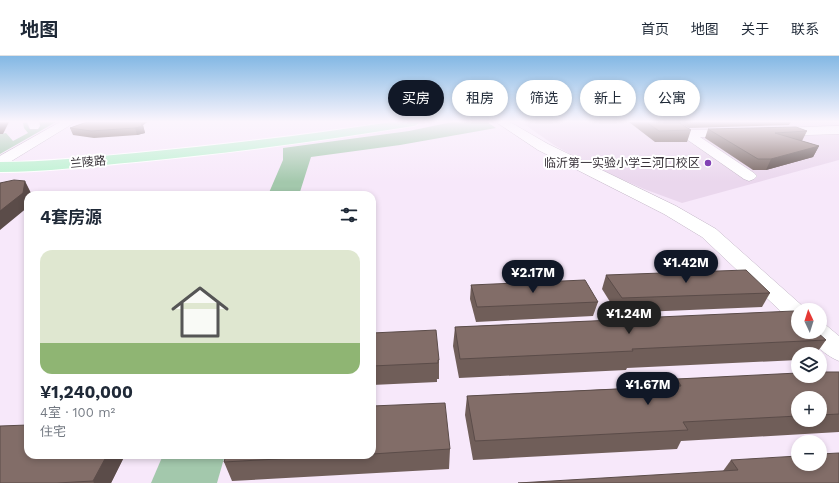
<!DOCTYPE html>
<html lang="zh">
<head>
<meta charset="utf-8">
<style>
  body { margin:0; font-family:"Work Sans","Noto Sans SC",sans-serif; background:#f6f6f7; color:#1f2937; height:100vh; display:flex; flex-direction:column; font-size:15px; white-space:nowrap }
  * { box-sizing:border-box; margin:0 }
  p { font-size:13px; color:#747a83 }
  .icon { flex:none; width:22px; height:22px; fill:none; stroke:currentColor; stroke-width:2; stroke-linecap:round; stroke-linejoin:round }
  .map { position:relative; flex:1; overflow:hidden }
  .details { position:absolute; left:24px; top:135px; width:352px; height:268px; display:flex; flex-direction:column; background:#fff; border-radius:12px; box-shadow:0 2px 6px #0003 }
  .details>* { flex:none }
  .top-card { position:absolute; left:388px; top:24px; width:380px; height:36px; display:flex; gap:8px }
  .needle { width:26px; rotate:356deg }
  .controls { position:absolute; left:791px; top:247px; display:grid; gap:8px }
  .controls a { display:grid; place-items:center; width:36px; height:36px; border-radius:50%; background:#fff; box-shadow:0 2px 6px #0003; font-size:20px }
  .price { position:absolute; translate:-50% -34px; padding:0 9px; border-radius:14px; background:#111827; color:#fff; font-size:13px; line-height:26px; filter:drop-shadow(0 1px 2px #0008) }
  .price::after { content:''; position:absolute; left:50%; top:24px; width:12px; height:9px; margin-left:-6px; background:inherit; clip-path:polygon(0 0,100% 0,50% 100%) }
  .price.current { background:#222; color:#fff }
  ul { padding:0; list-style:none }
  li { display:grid; align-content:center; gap:8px; height:212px; padding:0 16px }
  li span { display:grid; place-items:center; height:124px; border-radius:12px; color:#555 }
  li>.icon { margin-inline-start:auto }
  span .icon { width:72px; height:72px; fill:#fffc; stroke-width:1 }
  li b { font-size:17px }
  h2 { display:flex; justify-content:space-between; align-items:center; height:48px; padding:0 16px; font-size:17px }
  .tag { padding:0 14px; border-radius:18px; background:#fff; box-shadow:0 2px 6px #0003; font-size:14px; line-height:36px }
  .tag.current { background:#111827; color:#fff }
  header { display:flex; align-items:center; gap:24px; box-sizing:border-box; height:56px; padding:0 20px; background:#fff; border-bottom:1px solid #e0e1e3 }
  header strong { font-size:19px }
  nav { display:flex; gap:22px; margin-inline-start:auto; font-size:14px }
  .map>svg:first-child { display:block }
  .built { fill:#ead7ed }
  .green { fill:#a3c8ac }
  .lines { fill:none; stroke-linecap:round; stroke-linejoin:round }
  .minor-casing { stroke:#c3b6c7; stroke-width:1 }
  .major-casing { stroke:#fff; stroke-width:2 }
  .minor { fill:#fff; fill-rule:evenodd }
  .major { fill:#baf2cf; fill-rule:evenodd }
  .wall { fill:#705e59; fill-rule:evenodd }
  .shaded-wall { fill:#5b4c49 }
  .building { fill:#826d68; stroke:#5b4c49 }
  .poi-dot { fill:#8341b5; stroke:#fff; stroke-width:1.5 }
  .labels { text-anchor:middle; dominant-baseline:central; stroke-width:4; stroke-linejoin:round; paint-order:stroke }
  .far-street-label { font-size:12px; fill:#383239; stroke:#fff }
  .far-poi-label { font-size:12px; fill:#383239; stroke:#fff; text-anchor:end }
</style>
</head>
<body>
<header>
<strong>地图</strong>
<nav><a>首页</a><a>地图</a><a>关于</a><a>联系</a></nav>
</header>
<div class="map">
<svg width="839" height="427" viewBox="0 0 839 427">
  <rect width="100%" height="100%" fill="#f7e8fa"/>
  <path class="built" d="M533,66H835L839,67V104L682,147L644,133L589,109L554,89L524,68Z"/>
  <g class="green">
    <path d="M25,66H56L0,98V78L6,77L13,85L28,77L24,72L23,67Z"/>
    <path d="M452,66H487L496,72L400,89L311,101L299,139H268L283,104V92L409,75Z"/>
    <path d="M163,399H225L217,427H151Z"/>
  </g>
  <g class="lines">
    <g class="minor-casing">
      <g id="minor">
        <path d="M27,66H39L40,70L38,73H30Z"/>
        <path d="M60,66H74L72,68L5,109L0,110V100Z"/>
        <path d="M496,66H510L548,88L676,150L716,173L807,254H798V266L790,264L702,181L664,158L538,94Z"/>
        <path d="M662,66H676L689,74H740L742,77L740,80L736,81H700L754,117L757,120L754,123L749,125L744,123Z"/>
        <path d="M839,70V78L777,80L773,79L771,76L773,73L777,72Z"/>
        <path d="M820,268L827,270L839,280V305C826,300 813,288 806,276H820Z"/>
      </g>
    </g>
    <g class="major-casing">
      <path id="major" d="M392,66H419L417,69L413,70C321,85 229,97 136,106C91,110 45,116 0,116V106C45,106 91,101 136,97C222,89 307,79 392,66Z"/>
    </g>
    <use href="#minor" class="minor"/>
    <use href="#major" class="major"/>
  </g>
  <g class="wall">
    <path d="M87,66H147L143,69L145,77L137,79L94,82L73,79L70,72Z"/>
    <path d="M629,66H678L691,74L687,86H655Z"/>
    <path d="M678,66H791L789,69L689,72Z"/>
    <path d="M708,73L807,75L802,85L819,90L813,101L766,114H753L705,82Z"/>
    <path d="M606,219L770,237L762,251L617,257L602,233Z"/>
    <path d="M471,229L598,246L593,260L476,266L470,243Z"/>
    <path d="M636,262L826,284L816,298H798V304L627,312L626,314L459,322L453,290L455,271L635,263Z"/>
    <path d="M372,277L439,304V323H437V326L372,329Z"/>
    <path d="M839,316V376L681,385L677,393L473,404L465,359L467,340L673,330L677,323ZM798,342H820V364H798Z"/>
    <path d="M372,350L450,393L449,413L232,425L224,406L226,399H372Z"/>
    <path d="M125,399L111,427H0Z"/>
    <path d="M731,404L839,427L723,415Z"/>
  </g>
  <g class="shaded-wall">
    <path d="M0,66H9L3,78H0Z"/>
    <path d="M141,66H147L143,69L145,77L137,79L135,72Z"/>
    <path d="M819,90L813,101L766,114L771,103Z"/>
    <path d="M25,125L31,137V139H28V151L0,174V155Z"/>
    <path d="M107,399H125L111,427H94L93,425Z"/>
  </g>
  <g class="building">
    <path d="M87,66H141L142,70L135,72L91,75L70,72Z"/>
    <path d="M646,66H678L691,74L659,75Z"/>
    <path d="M796,71L807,75L775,77L819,90L771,103H758L708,73Z"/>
    <path d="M14,124L25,125L23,137L0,155V127Z"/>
    <path d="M746,214L770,237L622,242L606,219Z"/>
    <path d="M585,224L598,246L477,251L471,229Z"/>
    <path d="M794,255L798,258V276H817L826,284L632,293L633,295L460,303L455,271L637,263L636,262Z"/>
    <path d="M436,274L439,304H438V307L372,310V277Z"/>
    <path d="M820,316H839V358L820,359V342H798V360L683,366L688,374L475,385L467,340L681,330L677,323L798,317V320H820Z"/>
    <path d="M445,347L450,393L372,398V350Z"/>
    <path d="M28,369V399H107L93,425L57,427H0V370Z"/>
    <path d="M839,397V427H518L738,414L731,404L798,400V408H820V398Z"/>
    <path d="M226,399H348L224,406Z"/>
  </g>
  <linearGradient id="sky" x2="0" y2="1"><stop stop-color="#83b8e4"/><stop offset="0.52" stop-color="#fbf5fd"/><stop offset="1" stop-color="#fbf5fd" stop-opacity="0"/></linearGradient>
  <rect width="839" height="126" fill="url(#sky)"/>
  <circle class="poi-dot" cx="708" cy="107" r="4"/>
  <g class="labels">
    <g class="far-street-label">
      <text transform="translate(88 106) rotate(-5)">兰陵路</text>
    </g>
    <g class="far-poi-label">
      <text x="700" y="107">临沂第一实验小学三河口校区</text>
    </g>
  </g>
</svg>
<div class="controls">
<a><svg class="needle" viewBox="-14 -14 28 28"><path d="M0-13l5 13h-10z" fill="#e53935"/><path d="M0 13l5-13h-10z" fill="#747a83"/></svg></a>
<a><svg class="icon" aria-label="layers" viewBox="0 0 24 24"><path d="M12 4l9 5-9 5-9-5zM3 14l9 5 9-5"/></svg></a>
<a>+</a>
<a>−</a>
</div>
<b class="price" style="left:686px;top:228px">¥1.42M</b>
<b class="price" style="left:533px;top:238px">¥2.17M</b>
<b class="price current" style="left:629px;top:279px">¥1.24M</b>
<b class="price" style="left:648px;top:350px">¥1.67M</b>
<div class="top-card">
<a class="tag current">买房</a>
<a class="tag">租房</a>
<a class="tag">筛选</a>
<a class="tag">新上</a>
<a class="tag">公寓</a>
</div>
<section class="details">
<h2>4套房源<svg class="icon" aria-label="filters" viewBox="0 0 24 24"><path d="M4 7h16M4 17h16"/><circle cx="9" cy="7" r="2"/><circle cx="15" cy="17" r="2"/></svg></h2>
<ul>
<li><span style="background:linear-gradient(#dfe7d0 75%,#8fb573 0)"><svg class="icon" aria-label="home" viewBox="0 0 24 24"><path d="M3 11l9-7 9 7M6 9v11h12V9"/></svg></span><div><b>¥1,240,000</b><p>4室 · 100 m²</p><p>住宅</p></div></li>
</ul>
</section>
</div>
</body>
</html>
